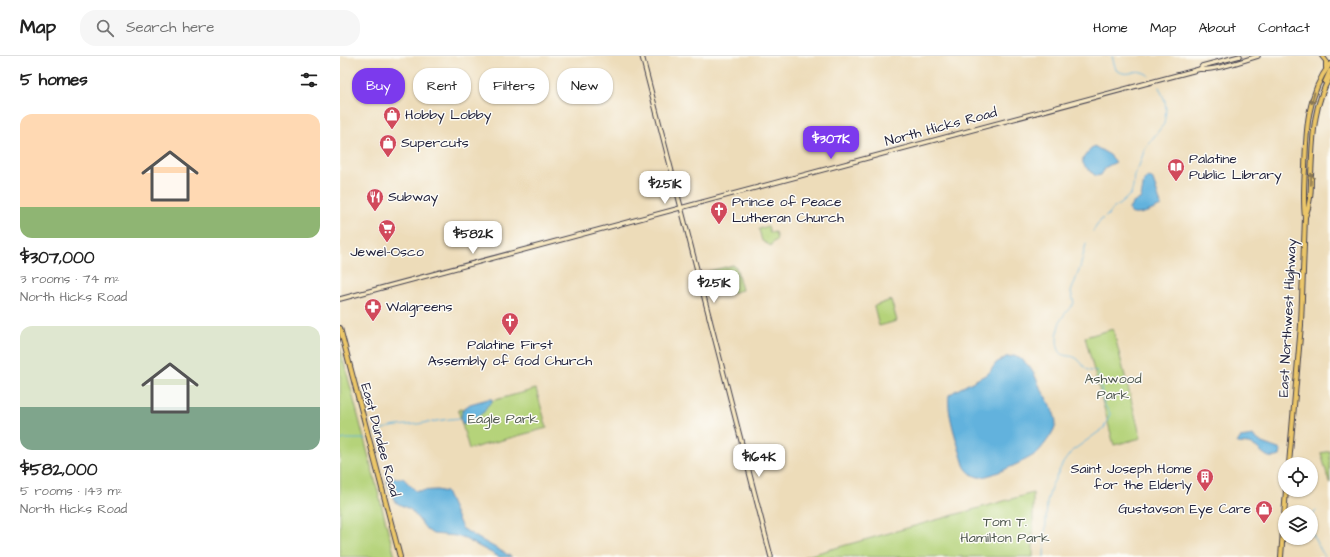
<!DOCTYPE html>
<html lang="en">
<head>
<meta charset="utf-8">
<style>
  body { margin:0; font-family:"Architects Daughter",sans-serif; background:#f6f6f6; color:#222; height:100vh; display:flex; flex-direction:column; font-size:15px; white-space:nowrap }
  * { box-sizing:border-box; margin:0 }
  p { font-size:13px; color:#767676 }
  .icon { flex:none; width:22px; height:22px; fill:none; stroke:currentColor; stroke-width:2; stroke-linecap:round; stroke-linejoin:round }
  .map { position:relative; flex:1; overflow:hidden }
  .sheet { display:flex; flex-direction:column; background:#fff; width:340px }
  .sheet>* { flex:none }
  .hud { position:absolute; left:12px; top:12px; width:380px; height:36px; display:flex; gap:8px }
  .buttons { position:absolute; left:938px; top:401px; display:grid; gap:8px }
  .buttons a { display:grid; place-items:center; width:40px; height:40px; border-radius:50%; background:#fff; box-shadow:0 1px 3px #0004; font-size:20px }
  .price { position:absolute; translate:-50% -34px; padding:0 9px; border-radius:8px; background:#fff; color:#222; font-size:13px; line-height:26px; filter:drop-shadow(0 1px 2px #0008) }
  .price::after { content:''; position:absolute; left:50%; top:24px; width:12px; height:9px; margin-left:-6px; background:inherit; clip-path:polygon(0 0,100% 0,50% 100%) }
  .price.selected { background:#7c3aed; color:#fff }
  ul { padding:0; list-style:none }
  li { display:grid; align-content:center; gap:8px; height:212px; padding:0 20px }
  li span { display:grid; place-items:center; height:124px; border-radius:12px; color:#555 }
  li>.icon { margin-inline-start:auto }
  span .icon { width:72px; height:72px; fill:#fffc; stroke-width:1 }
  li b { font-size:17px }
  h2 { display:flex; justify-content:space-between; align-items:center; height:48px; padding:0 20px; font-size:17px }
  .tag { padding:0 14px; border-radius:16px; background:#fff; box-shadow:0 1px 3px #0004; font-size:14px; line-height:36px }
  .tag.selected { background:#7c3aed; color:#fff }
  header { display:flex; align-items:center; gap:24px; box-sizing:border-box; height:56px; padding:0 20px; background:#fff; border-bottom:1px solid #e0e0e0 }
  header strong { font-size:19px }
  nav { display:flex; gap:22px; margin-inline-start:auto; font-size:14px }
  .search { width:280px; height:36px; background:#f6f6f6; display:flex; align-items:center; gap:10px; box-sizing:border-box; padding:0 14px; border-radius:16px; color:#767676; font-size:15px }
  main { display:flex; flex:1; min-height:0 }
  .map>svg:first-child { display:block }
  .green { fill:#b5d37a; stroke:#6c7a5a }
  .water { fill:#62b2dd; stroke:#426a8c }
  .lines { fill:none; stroke-linecap:round; stroke-linejoin:round }
  .stream { stroke:#62b2dd; stroke-width:1 }
  .secondary-casing { stroke:#403e4e; stroke-width:5.5 }
  .primary-casing { stroke:#403e4e; stroke-width:6 }
  .secondary { stroke:#f7e8c3; stroke-width:3.5 }
  .primary { stroke:#ebc669; stroke-width:4 }
  .oneway { stroke:#867452 }
  .labels { text-anchor:middle; dominant-baseline:central; stroke-width:3; stroke-linejoin:round; paint-order:stroke }
  .poi-label { font-size:14px; fill:#22223b; stroke:#fdfcf7; text-anchor:start }
  .street-label { font-size:14px; fill:#22223b; stroke:#fdfcf7 }
  .park-label { font-size:14px; fill:#4e574e; stroke:#fdfcf7 }
</style>
</head>
<body>
<header>
<strong>Map</strong>
<div class="search"><svg class="icon" aria-label="search" viewBox="0 0 24 24"><circle cx="10" cy="10" r="6"/><path d="M15 15l6 6"/></svg>Search here</div>
<nav><a>Home</a><a>Map</a><a>About</a><a>Contact</a></nav>
</header>
<main>
<section class="sheet">
<h2>5 homes<svg class="icon" aria-label="filters" viewBox="0 0 24 24"><path d="M4 7h16M4 17h16"/><circle cx="9" cy="7" r="2"/><circle cx="15" cy="17" r="2"/></svg></h2>
<ul>
<li><span style="background:linear-gradient(#ffd9b3 75%,#8fb573 0)"><svg class="icon" aria-label="home" viewBox="0 0 24 24"><path d="M3 11l9-7 9 7M6 9v11h12V9"/></svg></span><div><b>$307,000</b><p>3 rooms · 74 m²</p><p>North Hicks Road</p></div></li>
<li><span style="background:linear-gradient(#dfe7d0 65%,#7fa58c 0)"><svg class="icon" aria-label="home" viewBox="0 0 24 24"><path d="M3 11l9-7 9 7M6 9v11h12V9"/></svg></span><div><b>$582,000</b><p>5 rooms · 143 m²</p><p>North Hicks Road</p></div></li>
</ul>
</section>
<div class="map">
<svg width="990" height="501" viewBox="0 0 990 501">
  <rect width="100%" height="100%" fill="#fdfcf7"/>
  <filter id="ink" filterUnits="userSpaceOnUse"><feTurbulence type="fractalNoise" baseFrequency=".025" numOctaves="2"/><feDisplacementMap in="SourceGraphic" scale="8" xChannelSelector="R" yChannelSelector="G"/><feConvolveMatrix kernelMatrix="1 2 1 2 8 2 1 2 1" color-interpolation-filters="sRGB"/></filter>
  <filter id="wash" filterUnits="userSpaceOnUse"><feTurbulence type="fractalNoise" baseFrequency=".012" numOctaves="4" result="noise"/><feDisplacementMap in="SourceGraphic" scale="16" xChannelSelector="R" yChannelSelector="G"/><feGaussianBlur stdDeviation="0.9" result="paint"/><feColorMatrix in="noise" values="0 0 0 0 0 0 0 0 0 0 0 0 0 0 0 0 0 1.4 0 .05"/><feComposite in="paint" operator="in"/></filter>
  <g filter="url(#wash)">
    <rect width="100%" height="100%" fill="#eddcb9"/>
    <g class="green">
      <path d="M175,30H180L183,33L184,38L182,42L172,45L166,41L165,34Z"/>
      <path d="M428,170L430,177L435,176L437,184L433,186L431,190L422,185L419,173Z"/>
      <path d="M393,209L396,211L402,234C392,236 380,242 371,235L366,216Z"/>
      <path d="M551,244L557,265L539,270L534,250Z"/>
      <path d="M773,273L801,382L774,389L745,281Z"/>
      <path d="M0,291L55,501H0Z"/>
      <path d="M196,333L207,372L129,393L118,354Z"/>
      <path d="M990,395V429L981,397Z"/>
      <path d="M693,437V501H463Z"/>
    </g>
    <g class="water">
      <path d="M754,90L770,99L776,106L766,111L761,119L756,120C739,106 738,106 754,90Z"/>
      <path d="M808,121L812,122C814,126 821,148 821,150C812,154 799,161 790,157L789,153L793,147L801,142L804,124Z"/>
      <path d="M674,300C689,305 694,317 700,331C705,340 716,357 716,367C716,374 700,396 694,399C685,405 647,423 638,421C631,419 627,415 624,409C619,391 606,357 609,339L615,335L649,317L656,307L666,301Z"/>
      <path d="M148,343H152V346L147,350L144,356L130,365L123,368L121,364L122,354L130,348Z"/>
      <path d="M913,380L922,387L941,394L940,400C926,405 924,396 914,390C909,387 903,388 897,387L900,382Z"/>
      <path d="M53,422H63L76,435L97,434L106,436L122,472L136,481L172,501H159L125,483L116,480L93,478L87,474L71,454L55,446L47,426V424Z"/>
    </g>
    <g class="lines">
      <g class="stream">
        <path d="M772,0L776,14C793,24 792,8 810,20"/>
        <path d="M753,175L761,164L768,159L774,152L780,148L791,138L793,131L794,119L799,110L805,92L824,68L826,54L825,45L819,31"/>
        <path d="M34,378C46,369 62,370 77,368C92,366 105,363 121,362"/>
        <path d="M0,385L4,383H26"/>
        <path d="M971,461L976,455"/>
        <path d="M971,472L975,484L985,501"/>
        <path d="M704,501L707,447L711,431L723,407L732,395L764,372L770,358C769,354 767,353 765,350C760,339 763,325 756,315C744,317 744,307 736,302C732,299 725,301 722,298C714,292 717,269 722,262C725,257 730,252 734,247L731,236L740,212L746,188"/>
      </g>
    </g>
  </g>
  <g filter="url(#ink)">
    <g class="lines">
      <g class="secondary-casing">
        <g id="secondary">
          <path d="M302,0L431,501"/>
          <path d="M860,13L862,10L900,0"/>
          <path d="M0,243L860,13C871,16 905,4 918,0"/>
        </g>
      </g>
      <g class="primary-casing">
        <g id="primary">
          <path d="M982,0L986,5V12"/>
          <path d="M985,26L990,15"/>
          <path d="M965,161C971,146 971,135 971,119C973,85 972,51 990,21"/>
          <path d="M0,272L60,501"/>
          <path d="M949,408L961,269L965,161C963,145 964,128 965,112C966,75 967,38 990,8"/>
          <path d="M941,501L946,434"/>
        </g>
      </g>
      <use href="#secondary" class="secondary"/>
      <use href="#primary" class="primary"/>
    </g>
    <defs><path id="oneway-shaft" d="M-6 0H5M1.5-3L5.5 0L1.5 3" fill="none" stroke-width="1.6" stroke-linecap="round" stroke-linejoin="round"/></defs>
    <g class="oneway">
      <use href="#oneway-shaft" transform="translate(973 42) rotate(106)"/>
      <use href="#oneway-shaft" transform="translate(971 123) rotate(-88)"/>
    </g>
  </g>
  <defs>
    <g id="shop-pin" transform="scale(0.9)"><path d="M0 17L-7.5 6A9.5 9.5 0 1 1 7.5 6Z" fill="#d1495b" stroke="#fdfcf7"/><path d="M-5-2.5h2.3a2.7 3.5 0 0 1 5.4 0H5L5.5 6h-11ZM-1.5-2.5h3a1.5 2.3 0 0 0-3 0Z" fill="#fff"/></g>
    <g id="library-pin" transform="scale(0.9)"><path d="M0 17L-7.5 6A9.5 9.5 0 1 1 7.5 6Z" fill="#d1495b" stroke="#fdfcf7"/><path d="M-6-4Q-3-5.5-.7-3.5V5Q-3 3-6 4ZM6-4Q3-5.5 .7-3.5V5Q3 3 6 4Z" fill="#fff"/></g>
    <g id="restaurant-pin" transform="scale(0.9)"><path d="M0 17L-7.5 6A9.5 9.5 0 1 1 7.5 6Z" fill="#d1495b" stroke="#fdfcf7"/><path d="M-5-6h1v4h1v-4h1v4h1v-4h1v5L-1.5 .5V6h-2V.5L-5-1ZM5-6V6H3V1.5H1.5Q1.5-4 5-6Z" fill="#fff"/></g>
    <g id="church-pin" transform="scale(0.9)"><path d="M0 17L-7.5 6A9.5 9.5 0 1 1 7.5 6Z" fill="#d1495b" stroke="#fdfcf7"/><path d="M-1.2-6h2.4v3.5h3.3v2.4h-3.3V6h-2.4V-.1h-3.3v-2.4h3.3Z" fill="#fff"/></g>
    <g id="supermarket-pin" transform="scale(0.9)"><path d="M0 17L-7.5 6A9.5 9.5 0 1 1 7.5 6Z" fill="#d1495b" stroke="#fdfcf7"/><path d="M-6-5.5h2.5l.6 2H6L4.5 2H-2.5L-4.4-4H-6ZM-1.5 3.2a1.3 1.3 0 1 0 .1 0ZM3 3.2a1.3 1.3 0 1 0 .1 0Z" fill="#fff"/></g>
    <g id="pharmacy-pin" transform="scale(0.9)"><path d="M0 17L-7.5 6A9.5 9.5 0 1 1 7.5 6Z" fill="#d1495b" stroke="#fdfcf7"/><path d="M-2-6h4v4h4v4h-4v4h-4v-4h-4v-4h4Z" fill="#fff"/></g>
    <g id="building-pin" transform="scale(0.9)"><path d="M0 17L-7.5 6A9.5 9.5 0 1 1 7.5 6Z" fill="#d1495b" stroke="#fdfcf7"/><path d="M-4-6H4V6H1V3H-1V6H-4ZM-2.5-4.3h1.7v1.8h-1.7ZM.8-4.3h1.7v1.8H.8ZM-2.5-1h1.7V.8h-1.7ZM.8-1h1.7V.8H.8Z" fill="#fff"/></g>
  </defs>
  <g fill-rule="evenodd">
    <use href="#shop-pin" x="52" y="59"/>
    <use href="#shop-pin" x="48" y="87"/>
    <use href="#library-pin" x="836" y="111"/>
    <use href="#restaurant-pin" x="35" y="141"/>
    <use href="#church-pin" x="379" y="154"/>
    <use href="#supermarket-pin" x="47" y="172"/>
    <use href="#pharmacy-pin" x="33" y="251"/>
    <use href="#church-pin" x="170" y="265"/>
    <use href="#building-pin" x="865" y="421"/>
    <use href="#shop-pin" x="924" y="453"/>
  </g>
  <g class="labels">
    <g class="poi-label">
      <text x="65" y="59">Hobby Lobby</text>
      <text x="61" y="87">Supercuts</text>
      <text x="849" y="103">Palatine<tspan x="849" dy="16">Public Library</tspan></text>
      <text x="48" y="141">Subway</text>
      <text x="392" y="146">Prince of Peace<tspan x="392" dy="16">Lutheran Church</tspan></text>
      <text x="47" y="196" text-anchor="middle">Jewel-Osco</text>
      <text x="46" y="251">Walgreens</text>
      <text x="170" y="289" text-anchor="middle">Palatine First<tspan x="170" dy="16">Assembly of God Church</tspan></text>
      <text x="852" y="413" text-anchor="end">Saint Joseph Home<tspan x="852" dy="16">for the Elderly</tspan></text>
      <text x="911" y="453" text-anchor="end">Gustavson Eye Care</text>
    </g>
    <g class="street-label">
      <text transform="translate(601 71) rotate(-15)">North Hicks Road</text>
      <text transform="translate(948 262) rotate(-87)">East Northwest Highway</text>
      <text transform="translate(40 384) rotate(75)">East Dundee Road</text>
    </g>
    <g class="park-label">
      <text x="773" y="323">Ashwood<tspan x="773" dy="16">Park</tspan></text>
      <text x="163" y="363">Eagle Park</text>
      <text x="665" y="466">Tom T.<tspan x="665" dy="16">Hamilton Park</tspan></text>
    </g>
  </g>
</svg>
<div class="buttons">
<a><svg class="icon" aria-label="locate" viewBox="0 0 24 24"><circle cx="12" cy="12" r="6"/><path d="M12 2v4M12 18v4M2 12h4M18 12h4"/></svg></a>
<a><svg class="icon" aria-label="layers" viewBox="0 0 24 24"><path d="M12 4l9 5-9 5-9-5zM3 14l9 5 9-5"/></svg></a>
</div>
<b class="price selected" style="left:491px;top:104px">$307K</b>
<b class="price" style="left:325px;top:149px">$251K</b>
<b class="price" style="left:133px;top:199px">$582K</b>
<b class="price" style="left:374px;top:248px">$251K</b>
<b class="price" style="left:419px;top:422px">$164K</b>
<div class="hud">
<a class="tag selected">Buy</a>
<a class="tag">Rent</a>
<a class="tag">Filters</a>
<a class="tag">New</a>
</div>
</div>
</main>
</body>
</html>
